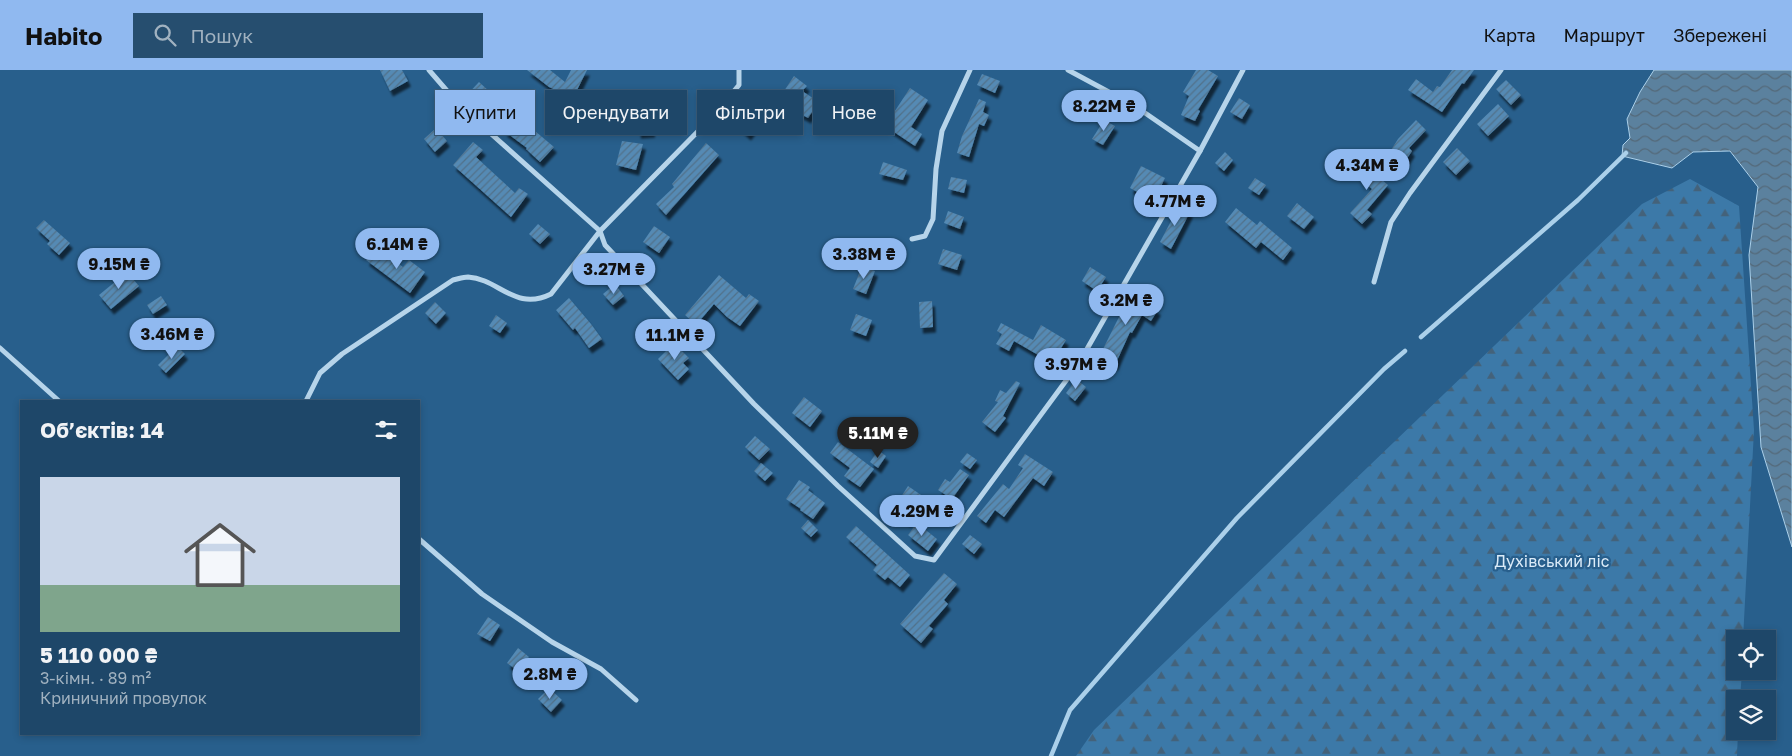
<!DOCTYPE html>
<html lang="uk">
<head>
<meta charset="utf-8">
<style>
  body { margin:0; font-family:"Golos Text",sans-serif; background:#264e6f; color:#f1f3f6; height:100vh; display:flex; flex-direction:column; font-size:19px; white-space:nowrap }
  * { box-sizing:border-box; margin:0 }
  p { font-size:16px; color:#a1b2c0 }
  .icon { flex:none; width:28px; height:28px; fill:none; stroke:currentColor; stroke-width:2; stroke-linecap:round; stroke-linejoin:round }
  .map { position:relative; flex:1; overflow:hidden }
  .side { position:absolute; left:20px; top:330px; width:400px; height:335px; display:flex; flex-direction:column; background:#1e4769; border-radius:0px; box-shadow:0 2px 8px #0003,0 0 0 1px #3c5f7d }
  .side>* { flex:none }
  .banner { position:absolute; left:435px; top:20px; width:475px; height:45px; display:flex; gap:10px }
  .fabs { position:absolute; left:1726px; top:560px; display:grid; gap:10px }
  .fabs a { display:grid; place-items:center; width:50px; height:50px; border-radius:0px; background:#1e4769; box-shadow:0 2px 8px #0003,0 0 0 1px #3c5f7d; font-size:25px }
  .price { position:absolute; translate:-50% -42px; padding:0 11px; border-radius:18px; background:#90b9f0; color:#111; font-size:16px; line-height:32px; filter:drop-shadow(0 1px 2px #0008) }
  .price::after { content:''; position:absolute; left:50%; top:30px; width:15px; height:11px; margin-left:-8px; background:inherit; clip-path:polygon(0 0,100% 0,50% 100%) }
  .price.current { background:#222; color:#fff }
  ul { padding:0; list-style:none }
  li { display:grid; align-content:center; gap:10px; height:265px; padding:0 20px }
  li+li { border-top:1px solid #3c5f7d }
  li span { display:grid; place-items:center; height:155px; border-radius:0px; color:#555 }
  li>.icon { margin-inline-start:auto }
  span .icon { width:90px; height:90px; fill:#fffc; stroke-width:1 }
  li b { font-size:21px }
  h2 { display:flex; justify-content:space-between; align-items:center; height:60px; padding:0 20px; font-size:21px }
  .pill { padding:0 18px; border-radius:0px; background:#1e4769; box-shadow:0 2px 8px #0003,0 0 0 1px #3c5f7d; font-size:18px; line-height:45px }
  .pill.current { background:#90b9f0; color:#111 }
  header { display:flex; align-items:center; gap:30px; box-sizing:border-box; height:70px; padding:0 25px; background:#90b9f0; color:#111 }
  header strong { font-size:24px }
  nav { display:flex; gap:28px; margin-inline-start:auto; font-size:18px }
  .search { width:350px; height:45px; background:#264e6f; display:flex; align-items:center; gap:12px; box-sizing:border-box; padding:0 18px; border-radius:0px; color:#a1b2c0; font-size:19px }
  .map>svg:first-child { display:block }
  .forest { fill:url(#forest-firs) }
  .water { fill:url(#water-waves); stroke:#abd0ea }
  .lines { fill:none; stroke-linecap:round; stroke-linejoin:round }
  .stream { stroke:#abd0ea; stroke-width:4.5 }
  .building { fill:url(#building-hatch); filter:url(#shadow) }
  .street { stroke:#b6d4ea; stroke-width:5 }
  .labels { text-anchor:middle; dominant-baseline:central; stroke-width:4.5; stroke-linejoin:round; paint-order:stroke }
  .park-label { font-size:16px; fill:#dbebf8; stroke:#285f8c }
</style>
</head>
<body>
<header>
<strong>Habito</strong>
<div class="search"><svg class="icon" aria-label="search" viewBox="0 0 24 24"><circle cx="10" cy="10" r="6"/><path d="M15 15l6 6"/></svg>Пошук</div>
<nav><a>Карта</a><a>Маршрут</a><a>Збережені</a></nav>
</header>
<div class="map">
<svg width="1792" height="686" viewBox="0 0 1792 686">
  <defs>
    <pattern id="forest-firs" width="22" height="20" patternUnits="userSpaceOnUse" patternTransform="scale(1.25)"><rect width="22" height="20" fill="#3c79a8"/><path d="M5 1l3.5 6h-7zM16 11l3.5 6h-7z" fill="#44627a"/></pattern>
    <pattern id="water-waves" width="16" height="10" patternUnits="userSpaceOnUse" patternTransform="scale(1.25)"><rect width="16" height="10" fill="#5b819e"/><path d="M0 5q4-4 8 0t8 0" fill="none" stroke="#546979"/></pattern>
    <pattern id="building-hatch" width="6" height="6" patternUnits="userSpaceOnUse" patternTransform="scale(1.25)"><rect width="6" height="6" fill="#548ab4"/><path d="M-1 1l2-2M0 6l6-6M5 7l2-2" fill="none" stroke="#51718a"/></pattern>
    <filter id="shadow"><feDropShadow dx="3" dy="5.5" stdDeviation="1" flood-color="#0009"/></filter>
  </defs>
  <rect width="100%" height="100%" fill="#285f8c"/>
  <path class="forest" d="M1690,109L1739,136L1754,360L1743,569H1735V601H1742L1740,629H1735V661H1738L1737,686H1076L1094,660L1642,134Z"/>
  <path class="water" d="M1654,0H1792V477L1761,377L1749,185L1758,117L1730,81L1693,82L1672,98L1622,86L1623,75L1630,68L1627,49L1640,22Z"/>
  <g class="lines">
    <g class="stream">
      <path d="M1421,267L1578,130L1626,83"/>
      <path d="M1051,686L1070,640L1237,448L1384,299L1405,281"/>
    </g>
  </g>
  <g class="building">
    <path d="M380,0H402L408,11L390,21Z"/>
    <path d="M527,0H550L565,12L571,0H587L573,28L549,17Z"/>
    <path d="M1196,0H1208L1218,6L1198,40L1200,41L1195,51L1181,45L1189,26L1183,22Z"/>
    <path d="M1452,0H1474L1464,14L1462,13L1442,42L1408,20L1416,9L1433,22L1437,16L1440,17Z"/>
    <path d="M982,4L1000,11L995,23L977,15Z"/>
    <path d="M794,6L807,16L802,21L819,32L808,48L799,43L804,36L784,21Z"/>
    <path d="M1506,10L1521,25L1511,35L1496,19Z"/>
    <path d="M479,12L490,22L476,37L465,27Z"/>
    <path d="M910,18L928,30L911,57L922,64L915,76L885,56Z"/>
    <path d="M1239,28L1250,35L1242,49L1230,42Z"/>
    <path d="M979,29L986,32L983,42L989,45L984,56L979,54L969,87L957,83L962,66Z"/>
    <path d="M677,31L678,55L652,57V62L638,63L637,46L663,43V32Z"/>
    <path d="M1498,34L1509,46L1488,66L1477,54Z"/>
    <path d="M516,45L554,77L540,92L526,79L527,78L504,61Z"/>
    <path d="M746,47L755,56L748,65L738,56Z"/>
    <path d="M1104,50L1115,56L1103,75L1092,69Z"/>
    <path d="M1416,50L1426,60L1409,78L1412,81L1401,97L1386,88L1398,69Z"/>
    <path d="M436,58L447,71L435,82L424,69Z"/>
    <path d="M622,71L643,74L636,100L616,95Z"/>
    <path d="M473,72L483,80L476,87L515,123L519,118L528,124L511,147L453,95Z"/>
    <path d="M706,73L719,85L666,145L656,134L674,117L672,114Z"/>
    <path d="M1457,78L1470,91L1456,105L1443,92Z"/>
    <path d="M1225,82L1233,90L1224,101L1215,93Z"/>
    <path d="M1356,88L1388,115L1367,140L1372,144L1362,154L1350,143L1372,119L1366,114L1367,112L1349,95Z"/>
    <path d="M883,92L907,100L903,110L879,104Z"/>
    <path d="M1141,96L1165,108L1154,131L1130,118Z"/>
    <path d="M951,107L967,110L964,123L948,119Z"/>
    <path d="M1255,108L1266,115L1259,125L1248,118Z"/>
    <path d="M1297,133L1314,147L1304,159L1287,146Z"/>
    <path d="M1179,136L1190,142L1171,179L1160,172Z"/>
    <path d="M1236,138L1257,155L1260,151L1292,178L1283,190L1261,172L1256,178L1225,152Z"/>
    <path d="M948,141L964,147L960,159L944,153Z"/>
    <path d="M44,150L70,173L59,185L47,174L50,171L36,158Z"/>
    <path d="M538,154L550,164L540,174L529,164Z"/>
    <path d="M654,156L670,167L659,183L643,172Z"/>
    <path d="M376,177L403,197L409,190L425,202L410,223L366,190Z"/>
    <path d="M943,179L962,185L957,200L938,194Z"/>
    <path d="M862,196L875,201L866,224L853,219Z"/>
    <path d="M1090,197L1106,207L1097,221L1082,211Z"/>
    <path d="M127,202L139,216L111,239L99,225Z"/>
    <path d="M719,205L746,228L749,224L759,231L740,256L727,247L714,234L696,255L685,245Z"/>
    <path d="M615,214L624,226L613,235L603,224Z"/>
    <path d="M1128,221L1158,240L1151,251L1142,245L1132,263L1130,262L1115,295L1099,287L1125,235L1121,232Z"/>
    <path d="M161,226L167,235L153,244L147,235Z"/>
    <path d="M569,228L591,254L602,269L589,278L575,258L573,260L556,240Z"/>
    <path d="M932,231L933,257L920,258L919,232Z"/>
    <path d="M435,232L446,243L436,254L425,243Z"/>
    <path d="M856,244L872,250L866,266L850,260Z"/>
    <path d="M496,245L507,253L500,263L489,256Z"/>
    <path d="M1001,253L1033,270L1041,255L1066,270L1052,293L1014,271L1009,281L996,274L1002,264L997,261Z"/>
    <path d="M674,273L689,288L683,293L689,299L678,310L658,289Z"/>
    <path d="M177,276L185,284L166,303L158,295Z"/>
    <path d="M1076,309L1086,317L1075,331L1066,323Z"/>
    <path d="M1016,311L1020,313L1003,346L1006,348L995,362L982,352L998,332L995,331L1000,320L1006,323Z"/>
    <path d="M804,327L822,341L810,357L792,343Z"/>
    <path d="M755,366L770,379L759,390L745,377Z"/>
    <path d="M838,372L874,399L860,417L844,406L850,398L830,383Z"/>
    <path d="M878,380L886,386L878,398L870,392Z"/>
    <path d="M967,383L977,390L970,399L960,392Z"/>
    <path d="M1025,384L1053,402L1044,416L1033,408L1004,447L995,440L986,453L977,446L1003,414L1009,419L1023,398L1018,395Z"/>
    <path d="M761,393L773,403L765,411L754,401Z"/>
    <path d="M960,399L969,405L952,429L938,420L945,409L950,412Z"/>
    <path d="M799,410L810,417L808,420L825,433L813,449L800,440L801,439L786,429Z"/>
    <path d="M908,416L924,427L908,452L892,441Z"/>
    <path d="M808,450L818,460L811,467L801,458Z"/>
    <path d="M917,453L937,469L928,481L908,465Z"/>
    <path d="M856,456L910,505L900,517L888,507L885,510L873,500L877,495L846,467Z"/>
    <path d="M970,465L982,474L974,484L962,474Z"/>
    <path d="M944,503L957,514L944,530L948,534L929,556L933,559L921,573L900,554Z"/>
    <path d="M488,547L500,555L490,571L477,564Z"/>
    <path d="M518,578L529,587L518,601L507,593Z"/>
    <path d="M556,594L566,602L556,614L546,606Z"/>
    <path d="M549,618L562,630L551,642L538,629Z"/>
  </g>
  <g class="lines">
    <g class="street">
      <path d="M429,0L461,37L600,161L605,175L754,334L838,416L915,486L934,490L1079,293L1200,81L1243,0"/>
      <path d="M1068,0L1135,36L1200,81"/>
      <path d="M912,169L925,166L933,149L936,99L942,61L970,0"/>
      <path d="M1374,212L1391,152L1410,123L1501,0"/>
      <path d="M0,278L59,331"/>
      <path d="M306,331L320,303L342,284L453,210C458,209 463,207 468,207C499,209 515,242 551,224L600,161L715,44L739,15V0"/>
      <path d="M419,469L482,524L552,572L601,599L636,630"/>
    </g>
  </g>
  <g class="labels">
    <g class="park-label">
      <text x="1552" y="491">Духівський ліс</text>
    </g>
  </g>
</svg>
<div class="fabs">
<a><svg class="icon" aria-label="locate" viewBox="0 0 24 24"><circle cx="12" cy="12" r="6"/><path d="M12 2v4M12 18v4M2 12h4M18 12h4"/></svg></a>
<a><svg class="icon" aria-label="layers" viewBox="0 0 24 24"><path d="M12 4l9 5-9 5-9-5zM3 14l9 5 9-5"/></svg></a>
</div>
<b class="price" style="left:1104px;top:62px">8.22M ₴</b>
<b class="price" style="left:1367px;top:121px">4.34M ₴</b>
<b class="price" style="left:1175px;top:157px">4.77M ₴</b>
<b class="price" style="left:397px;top:200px">6.14M ₴</b>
<b class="price" style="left:864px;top:210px">3.38M ₴</b>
<b class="price" style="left:119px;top:220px">9.15M ₴</b>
<b class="price" style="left:614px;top:225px">3.27M ₴</b>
<b class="price" style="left:1126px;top:256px">3.2M ₴</b>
<b class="price" style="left:172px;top:290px">3.46M ₴</b>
<b class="price" style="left:675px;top:291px">11.1M ₴</b>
<b class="price" style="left:1076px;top:320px">3.97M ₴</b>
<b class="price current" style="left:878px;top:389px">5.11M ₴</b>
<b class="price" style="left:922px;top:467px">4.29M ₴</b>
<b class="price" style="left:550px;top:630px">2.8M ₴</b>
<div class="banner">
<a class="pill current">Купити</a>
<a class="pill">Орендувати</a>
<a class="pill">Фільтри</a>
<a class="pill">Нове</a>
</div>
<section class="side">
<h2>Об’єктів: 14<svg class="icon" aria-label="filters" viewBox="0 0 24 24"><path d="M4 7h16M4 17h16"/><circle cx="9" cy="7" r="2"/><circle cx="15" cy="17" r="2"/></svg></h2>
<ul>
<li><span style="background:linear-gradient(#c9d6e8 70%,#7fa58c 0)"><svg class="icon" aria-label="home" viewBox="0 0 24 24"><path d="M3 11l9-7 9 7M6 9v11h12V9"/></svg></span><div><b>5 110 000 ₴</b><p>3-кімн. · 89 m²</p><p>Криничний провулок</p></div></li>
</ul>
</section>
</div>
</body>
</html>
